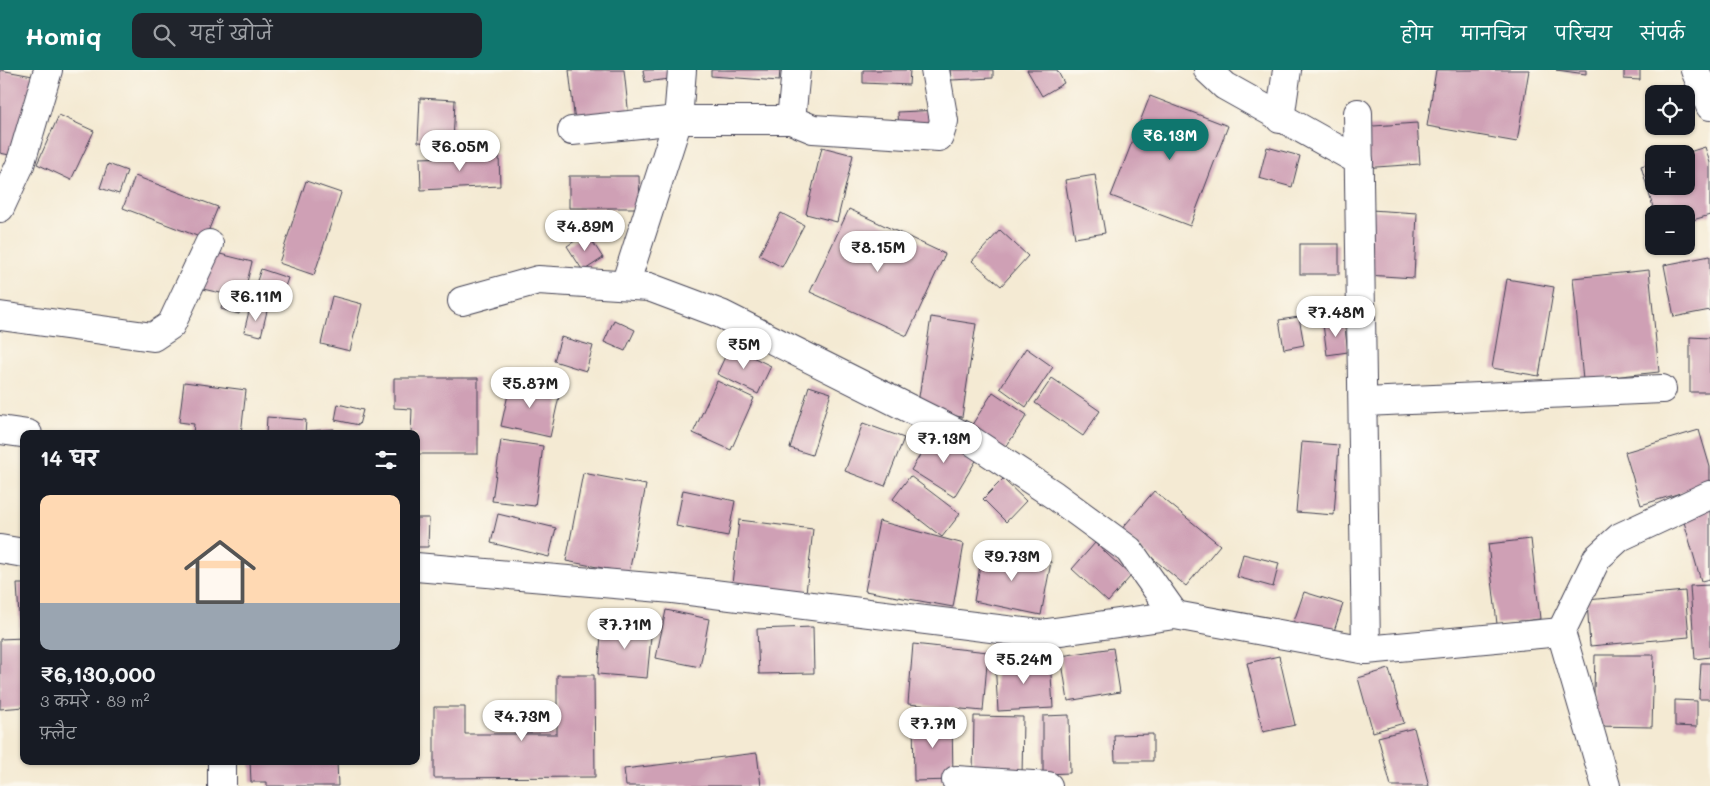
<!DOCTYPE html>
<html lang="hi">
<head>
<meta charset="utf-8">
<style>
  body { margin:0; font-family:Mali,"Playpen Sans Deva",sans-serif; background:#20242c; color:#f1f3f6; height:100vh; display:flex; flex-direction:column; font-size:19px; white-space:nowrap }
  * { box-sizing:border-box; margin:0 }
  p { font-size:16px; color:#9ea1a6 }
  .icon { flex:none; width:28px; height:28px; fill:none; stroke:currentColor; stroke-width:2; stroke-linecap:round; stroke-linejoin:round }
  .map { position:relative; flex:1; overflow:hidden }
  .details { position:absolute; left:20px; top:360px; width:400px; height:335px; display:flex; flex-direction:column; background:#171b24; border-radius:10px; box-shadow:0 1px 4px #0004 }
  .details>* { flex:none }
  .buttons { position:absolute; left:1645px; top:15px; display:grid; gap:10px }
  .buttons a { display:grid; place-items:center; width:50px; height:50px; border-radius:10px; background:#171b24; box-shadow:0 1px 4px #0004; font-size:25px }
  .price { position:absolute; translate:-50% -42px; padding:0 11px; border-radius:18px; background:#fff; color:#222; font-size:16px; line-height:32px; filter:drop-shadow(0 1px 2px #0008) }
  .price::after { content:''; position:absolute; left:50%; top:30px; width:15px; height:11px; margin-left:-8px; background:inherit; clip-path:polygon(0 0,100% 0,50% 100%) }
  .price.current { background:#0f766e; color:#fff }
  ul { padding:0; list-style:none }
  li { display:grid; align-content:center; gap:10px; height:265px; padding:0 20px }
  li+li { border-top:1px solid #363941 }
  li span { display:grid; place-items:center; height:155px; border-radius:10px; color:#555 }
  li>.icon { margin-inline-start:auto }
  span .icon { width:90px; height:90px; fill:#fffc; stroke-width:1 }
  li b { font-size:21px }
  h2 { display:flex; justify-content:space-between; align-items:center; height:60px; padding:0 20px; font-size:21px }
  header { display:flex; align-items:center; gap:30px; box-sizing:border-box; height:70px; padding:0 25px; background:#0f766e; color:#fff }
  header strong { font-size:24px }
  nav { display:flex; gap:28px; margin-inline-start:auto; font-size:18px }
  .search { width:350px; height:45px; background:#20242c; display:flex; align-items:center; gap:12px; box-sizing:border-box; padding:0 18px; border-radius:10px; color:#9ea1a6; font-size:19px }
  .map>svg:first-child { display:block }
  .building { fill:#cfa0b5 }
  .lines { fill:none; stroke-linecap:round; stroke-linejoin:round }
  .minor-casing { stroke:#424052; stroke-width:30 }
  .minor { stroke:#fff; stroke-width:28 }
</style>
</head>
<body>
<header>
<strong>Homiq</strong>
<div class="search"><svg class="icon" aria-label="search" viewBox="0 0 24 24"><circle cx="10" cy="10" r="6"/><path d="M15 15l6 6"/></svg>यहाँ खोजें</div>
<nav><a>होम</a><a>मानचित्र</a><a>परिचय</a><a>संपर्क</a></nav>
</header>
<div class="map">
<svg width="1710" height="716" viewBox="0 0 1710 716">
  <rect width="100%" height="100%" fill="#fbf7ec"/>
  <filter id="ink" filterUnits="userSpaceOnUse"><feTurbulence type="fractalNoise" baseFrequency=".02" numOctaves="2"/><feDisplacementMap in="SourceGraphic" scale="10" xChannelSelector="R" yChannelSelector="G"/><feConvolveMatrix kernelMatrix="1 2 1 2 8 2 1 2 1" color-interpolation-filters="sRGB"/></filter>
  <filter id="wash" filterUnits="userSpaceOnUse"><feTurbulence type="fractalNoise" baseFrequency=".0096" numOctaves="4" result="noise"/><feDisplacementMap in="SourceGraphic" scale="20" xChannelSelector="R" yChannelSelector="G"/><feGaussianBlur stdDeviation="1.12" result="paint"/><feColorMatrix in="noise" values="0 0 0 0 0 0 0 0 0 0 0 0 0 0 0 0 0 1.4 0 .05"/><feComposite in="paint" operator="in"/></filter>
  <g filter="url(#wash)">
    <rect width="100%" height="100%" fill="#f4ead3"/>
    <g id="blocks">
      <g class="building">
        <path d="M0,0L33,6L14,86L0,83Z"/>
        <path d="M569,0H624L629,47L575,53Z"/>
        <path d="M643,0H669L670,9L645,12Z"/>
        <path d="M711,0H780L779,11L711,6Z"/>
        <path d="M863,0H910L909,15L863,13Z"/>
        <path d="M950,0H993V8L951,10Z"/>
        <path d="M1027,0H1057L1064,13L1042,26Z"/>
        <path d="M1436,0H1529L1517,72L1427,56Z"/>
        <path d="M1556,0H1586V4Z"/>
        <path d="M1624,0H1640V10L1624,9Z"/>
        <path d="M1150,26L1228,56L1190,156L1111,126Z"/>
        <path d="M420,28L455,30L453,74L418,72Z"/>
        <path d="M938,40L939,60L899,62L898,42Z"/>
        <path d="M59,45L94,61L71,110L37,94Z"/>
        <path d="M1417,53L1420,94L1362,98L1359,57Z"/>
        <path d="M822,77L853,85L837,152L806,144Z"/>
        <path d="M1267,77L1300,86L1292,117L1259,108Z"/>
        <path d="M1705,77L1710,93V145L1686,152V144H1655L1641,96L1654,92V116H1686V83Z"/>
        <path d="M499,85L500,116L421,120L420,88Z"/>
        <path d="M108,94L127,101L119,124L100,118Z"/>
        <path d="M1095,105L1105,163L1075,168L1065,110Z"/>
        <path d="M135,106L218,137L205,169L123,138Z"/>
        <path d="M569,106H639L640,138H569Z"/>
        <path d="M306,111L341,123L314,205L279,193Z"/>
        <path d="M849,139L945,184L907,266L810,222Z"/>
        <path d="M1371,140L1417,143L1414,208L1367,205Z"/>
        <path d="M781,143L804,155L782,197L759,185Z"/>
        <path d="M1000,160L1028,186L1001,216L972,191Z"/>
        <path d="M587,163L603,188L583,201L567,176Z"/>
        <rect x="1300" y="174" width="39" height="30"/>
        <path d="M212,182L252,192L239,244L221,239L225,224L203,219Z"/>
        <path d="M1710,186V240L1674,247L1664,195Z"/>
        <path d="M261,199L288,208L278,237L251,228Z"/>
        <path d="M1649,200L1659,302L1583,310L1573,208Z"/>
        <path d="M1507,209L1554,217L1539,306L1492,298Z"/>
        <path d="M332,226L362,234L350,281L321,274Z"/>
        <path d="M250,237L267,241L261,266L244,262Z"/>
        <path d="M931,247L976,254L962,347L917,340Z"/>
        <path d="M1299,247L1304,275L1284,279L1279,250Z"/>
        <path d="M614,250L635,260L625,281L604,272Z"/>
        <path d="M1344,251L1348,282L1327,285L1323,254Z"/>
        <path d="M561,267L593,276L586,301L554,291Z"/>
        <path d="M1690,267L1710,268V322H1690Z"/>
        <path d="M730,276L771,296L758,324L717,304Z"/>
        <path d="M1026,278L1053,297L1026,337L1000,318Z"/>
        <path d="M394,308H478V384H416V364H411L412,339L394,338Z"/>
        <path d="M1052,308L1100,341L1083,366L1035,333Z"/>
        <path d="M511,311L560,322L550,367L501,356Z"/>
        <path d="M717,311L754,328L731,380L693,363Z"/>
        <path d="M184,312L246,320L241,364H193L194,354L179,352Z"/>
        <path d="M809,316L831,323L812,385L790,378Z"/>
        <path d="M993,322L1027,345L1002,383L968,361Z"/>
        <path d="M338,334L363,340L359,355L335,350Z"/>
        <path d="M267,347L306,350L305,364H266Z"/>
        <path d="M863,353L904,368L885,416L845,401Z"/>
        <path d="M334,359V364H310V361Z"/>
        <path d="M1699,360L1710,397V414L1641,435L1625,382Z"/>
        <path d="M934,362L977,389L954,427L911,400Z"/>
        <path d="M501,370L543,376L535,436L492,431Z"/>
        <path d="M1302,372L1339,375L1334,445L1296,442Z"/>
        <path d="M583,403L646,415L629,503L566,491Z"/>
        <path d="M910,406L960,444L942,467L893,429Z"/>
        <path d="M1003,409L1026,431L1006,452L983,429Z"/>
        <path d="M683,420L735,431L728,466L676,456Z"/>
        <path d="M1154,421L1220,475L1186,516L1120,461Z"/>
        <path d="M1710,438V509L1701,511L1682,445Z"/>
        <path d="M498,444L556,458L549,487L491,473Z"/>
        <path d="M416,448H429L428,477H416Z"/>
        <path d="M739,450L813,459L806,523L732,514Z"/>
        <path d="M879,451L964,474L953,537L865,521Z"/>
        <path d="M1531,469L1540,549L1497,554L1488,474Z"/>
        <path d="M1095,473L1131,506L1108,532L1072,499Z"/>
        <path d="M983,479L1051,492L1041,545L974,531Z"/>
        <path d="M1243,484L1279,493L1273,517L1237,507Z"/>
        <path d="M17,514H24V562L20,563Z"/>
        <path d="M1710,515V587L1695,589L1690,516Z"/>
        <path d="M1685,521L1689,567L1590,576L1587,530Z"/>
        <path d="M1304,522L1343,534L1332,567L1293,554Z"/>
        <path d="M666,540L709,549L700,597L656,588Z"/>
        <path d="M602,551L652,556L647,608L598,604Z"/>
        <path d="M813,557L814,603L759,604L757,559Z"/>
        <path d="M24,568V637L0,639V569Z"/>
        <path d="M913,574L988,582L983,641L908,634Z"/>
        <path d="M1113,578L1120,622L1068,631L1061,586Z"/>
        <path d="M1595,585H1654L1652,657L1593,656Z"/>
        <path d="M1279,586L1295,655L1263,662L1247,593Z"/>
        <path d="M1050,589L1053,638L998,641L995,592Z"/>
        <path d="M1701,593H1710V629H1699Z"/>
        <path d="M1389,599L1404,653L1373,662L1358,608Z"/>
        <path d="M557,605H594L595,707L434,708V637H465V664H557Z"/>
        <path d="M1675,630L1697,631V657L1675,656Z"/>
        <path d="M1069,645L1070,703L1043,704V646Z"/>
        <path d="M974,646L1023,647L1022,707L973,706Z"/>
        <path d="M913,647H952L953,710L914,711Z"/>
        <path d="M1414,658L1429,716H1391L1378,667Z"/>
        <path d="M1153,664V691H1115L1114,665Z"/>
        <path d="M757,683L761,716H626L624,699Z"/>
        <path d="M250,691H337L338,716H267V712H251Z"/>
      </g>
    </g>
  </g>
  <g filter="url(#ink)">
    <use href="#blocks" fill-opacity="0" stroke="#424052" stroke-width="1"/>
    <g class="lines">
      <g class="minor-casing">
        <g id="minor">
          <path d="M1208,0L1225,16L1359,91"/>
          <path d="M1695,0L1710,36"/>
          <path d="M1358,43L1366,580"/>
          <path d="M1280,49L1287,0"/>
          <path d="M791,50L796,0"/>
          <path d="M572,61L678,50H791L813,59L939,67L944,51L935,0"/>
          <path d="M0,138L20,95L48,0"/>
          <path d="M625,215L678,50L682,0"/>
          <path d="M462,231L538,210L649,217L721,244L966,367L1054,425L1129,480L1175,545"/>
          <path d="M0,246L153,267L171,255L209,174"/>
          <path d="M1364,332L1662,319"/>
          <path d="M0,360L28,364"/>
          <path d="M0,479L24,483"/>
          <path d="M416,497L673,519L1040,564L1175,545L1366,580L1561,562"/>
          <path d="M222,691V716"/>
          <path d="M956,710L1048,716"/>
          <path d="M1606,716L1561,562L1597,488L1620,467L1710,425"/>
        </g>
      </g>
      <use href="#minor" class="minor"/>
    </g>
  </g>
</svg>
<div class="buttons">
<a><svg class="icon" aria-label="locate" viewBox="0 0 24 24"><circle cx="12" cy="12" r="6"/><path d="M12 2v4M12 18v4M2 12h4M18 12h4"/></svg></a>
<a>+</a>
<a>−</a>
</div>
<b class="price current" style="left:1170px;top:91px">₹6.13M</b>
<b class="price" style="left:460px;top:102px">₹6.05M</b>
<b class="price" style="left:585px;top:182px">₹4.89M</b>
<b class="price" style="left:878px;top:203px">₹8.15M</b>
<b class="price" style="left:256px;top:252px">₹6.11M</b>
<b class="price" style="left:1336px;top:268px">₹7.48M</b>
<b class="price" style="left:744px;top:300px">₹5M</b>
<b class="price" style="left:530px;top:339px">₹5.87M</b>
<b class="price" style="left:944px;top:394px">₹7.13M</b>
<b class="price" style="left:1012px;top:512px">₹9.73M</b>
<b class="price" style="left:625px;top:580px">₹7.71M</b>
<b class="price" style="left:1024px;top:615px">₹5.24M</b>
<b class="price" style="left:522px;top:672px">₹4.73M</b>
<b class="price" style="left:933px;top:679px">₹7.7M</b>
<section class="details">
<h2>14 घर<svg class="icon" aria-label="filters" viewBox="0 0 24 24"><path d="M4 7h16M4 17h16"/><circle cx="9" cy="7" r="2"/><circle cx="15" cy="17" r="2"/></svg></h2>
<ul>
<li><span style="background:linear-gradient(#ffd9b3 70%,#9aa5b1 0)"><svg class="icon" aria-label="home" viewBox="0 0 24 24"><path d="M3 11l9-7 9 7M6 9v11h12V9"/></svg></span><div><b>₹6,130,000</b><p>3 कमरे · 89 m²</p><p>फ़्लैट</p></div></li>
</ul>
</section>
</div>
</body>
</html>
